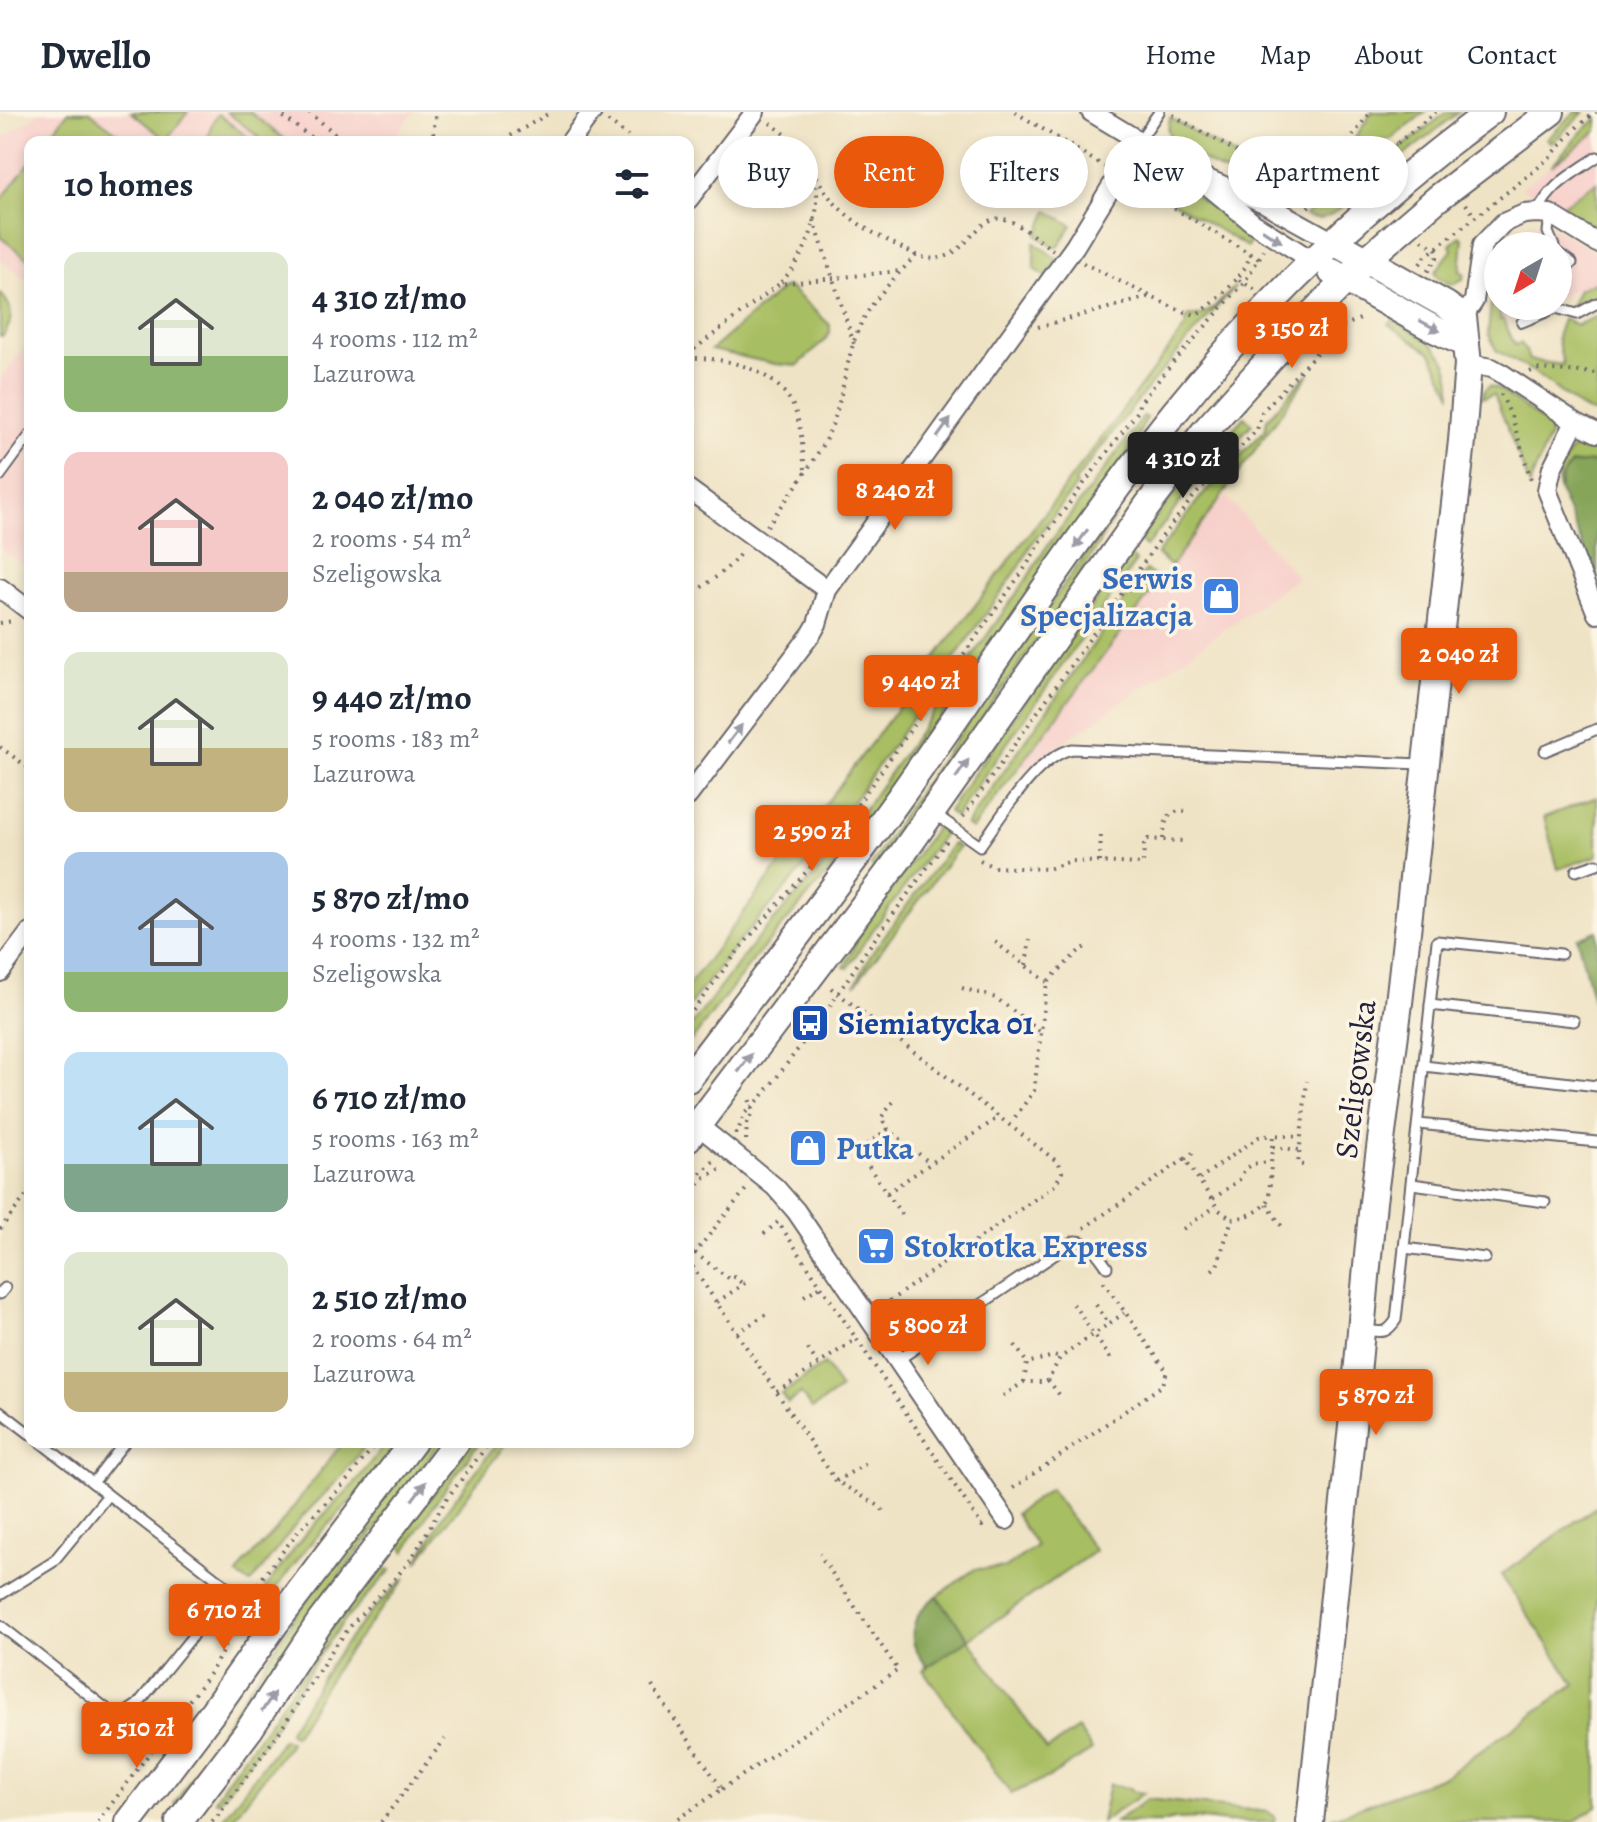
<!DOCTYPE html>
<html lang="en">
<head>
<meta charset="utf-8">
<style>
  body { margin:0; font-family:Alegreya,serif; background:#f2f2f3; color:#1f2937; height:100vh; display:flex; flex-direction:column; font-size:30px; white-space:nowrap }
  * { box-sizing:border-box; margin:0 }
  p { font-size:26px; color:#747a83 }
  .icon { flex:none; width:44px; height:44px; fill:none; stroke:currentColor; stroke-width:2; stroke-linecap:round; stroke-linejoin:round }
  .map { position:relative; flex:1; overflow:hidden }
  .side { position:absolute; left:24px; top:24px; width:670px; height:1312px; display:flex; flex-direction:column; background:#fff; border-radius:16px; box-shadow:0 4px 12px #0003 }
  .side>* { flex:none }
  .banner { position:absolute; left:718px; top:24px; width:758px; height:72px; display:flex; gap:16px }
  .needle { width:52px; rotate:219deg }
  .tools { position:absolute; left:1484px; top:120px; display:grid; gap:16px }
  .tools a { display:grid; place-items:center; width:88px; height:88px; border-radius:50%; background:#fff; box-shadow:0 4px 12px #0003; font-size:40px }
  .price { position:absolute; translate:-50% -68px; padding:0 18px; border-radius:8px; background:#ea580c; color:#fff; font-size:26px; line-height:52px; filter:drop-shadow(0 2px 4px #0008) }
  .price::after { content:''; position:absolute; left:50%; top:48px; width:24px; height:18px; margin-left:-12px; background:inherit; clip-path:polygon(0 0,100% 0,50% 100%) }
  .price.current { background:#222; color:#fff }
  ul { padding:0; list-style:none }
  li { display:flex; align-items:center; gap:24px; height:200px; padding:0 40px }
  li span { display:grid; place-items:center; flex:none; width:224px; height:160px; border-radius:16px; color:#555 }
  li>.icon { margin-inline-start:auto }
  span .icon { width:96px; height:96px; fill:#fffc; stroke-width:1 }
  li b { font-size:34px }
  h2 { display:flex; justify-content:space-between; align-items:center; height:96px; padding:0 40px; font-size:34px }
  .pill { padding:0 28px; border-radius:36px; background:#fff; box-shadow:0 4px 12px #0003; font-size:28px; line-height:72px }
  .pill.current { background:#ea580c; color:#fff }
  header { display:flex; align-items:center; gap:48px; box-sizing:border-box; height:112px; padding:0 40px; background:#fff; border-bottom:2px solid #e0e1e3 }
  header strong { font-size:38px }
  nav { display:flex; gap:44px; margin-inline-start:auto; font-size:28px }
  .map>svg:first-child { display:block }
  .built { fill:#f7d0cb }
  .green { fill:#a8be62; stroke:#65704e; stroke-width:2 }
  .forest { fill:#86a558; stroke:#54644a; stroke-width:2 }
  .lines { fill:none; stroke-linecap:round; stroke-linejoin:round }
  .lane-casing { stroke:#6a666b; stroke-width:13 }
  .street-casing { stroke:#6a666b; stroke-width:22 }
  .secondary-casing { stroke:#6a666b; stroke-width:30 }
  .path { stroke:#6a666b; stroke-width:4; stroke-dasharray:2 6; stroke-linecap:butt }
  .lane { stroke:#fff; stroke-width:9 }
  .street { stroke:#fff; stroke-width:18 }
  .secondary { stroke:#fff; stroke-width:26 }
  .oneway { fill:#9c9ca7 }
  .labels { text-anchor:middle; dominant-baseline:central; stroke-width:7; stroke-linejoin:round; paint-order:stroke }
  .shop-label { font-size:32px; font-weight:bold; fill:#366cbe; stroke:#fcf5e5; text-anchor:start }
  .transit-label { font-size:32px; font-weight:bold; fill:#164399; stroke:#fcf5e5; text-anchor:start }
  .street-label { font-size:32px; fill:#22223b; stroke:#fcf5e5 }
</style>
</head>
<body>
<header>
<strong>Dwello</strong>
<nav><a>Home</a><a>Map</a><a>About</a><a>Contact</a></nav>
</header>
<div class="map">
<svg width="1597" height="1710" viewBox="0 0 1597 1710">
  <rect width="100%" height="100%" fill="#fcf5e5"/>
  <filter id="ink" filterUnits="userSpaceOnUse"><feTurbulence type="fractalNoise" baseFrequency=".0125" numOctaves="2"/><feDisplacementMap in="SourceGraphic" scale="16" xChannelSelector="R" yChannelSelector="G"/><feConvolveMatrix kernelMatrix="1 2 1 2 8 2 1 2 1" color-interpolation-filters="sRGB"/></filter>
  <filter id="wash" filterUnits="userSpaceOnUse"><feTurbulence type="fractalNoise" baseFrequency=".006" numOctaves="4" result="noise"/><feDisplacementMap in="SourceGraphic" scale="32" xChannelSelector="R" yChannelSelector="G"/><feGaussianBlur stdDeviation="1.8" result="paint"/><feColorMatrix in="noise" values="0 0 0 0 0 0 0 0 0 0 0 0 0 0 0 0 0 1.4 0 .05"/><feComposite in="paint" operator="in"/></filter>
  <g filter="url(#wash)">
    <rect width="100%" height="100%" fill="#efe3c5"/>
    <g class="built">
      <path d="M41,0H414L391,30H30V170L0,148V28Z"/>
      <path d="M1597,19V70L1558,96L1521,76Z"/>
      <path d="M1541,112L1555,116L1597,142V169L1558,185V134H1505L1508,120Z"/>
      <path d="M1501,194H1537L1500,208Z"/>
      <path d="M30,228V459L0,436V268Z"/>
      <path d="M1225,383L1298,466L1026,657L1021,653Z"/>
    </g>
    <g class="green">
      <path d="M68,0H90L129,30H45Z"/>
      <path d="M131,0H188L166,28Z"/>
      <path d="M227,0H250L288,30H265Z"/>
      <path d="M1372,0H1425L1391,27L1351,32Z"/>
      <path d="M1447,0H1459L1360,78L1348,63L1369,51L1391,44Z"/>
      <path d="M1575,0H1584L1552,31L1547,27Z"/>
      <path d="M218,2L254,30H208C208,19 212,10 218,2Z"/>
      <path d="M1170,6L1236,45L1233,51L1288,85L1292,79L1298,82L1288,93L1217,56L1171,29L1168,18Z"/>
      <path d="M1597,7V19L1551,54L1585,16Z"/>
      <path d="M1382,35L1385,38L1360,46L1341,60L1338,57L1355,40Z"/>
      <path d="M30,50V148L0,125V89Z"/>
      <path d="M1146,56L1154,57L1213,96L1253,126L1247,135L1130,64L1136,59Z"/>
      <path d="M1597,70V122L1558,96Z"/>
      <path d="M1331,88L1343,94C1331,104 1321,110 1305,103L1322,89Z"/>
      <path d="M1048,99L1072,113L1058,135L1055,136L1037,124Z"/>
      <path d="M1460,124L1463,127L1460,160L1464,161L1463,167L1452,173L1437,165L1435,160L1452,138L1450,133Z"/>
      <path d="M1034,130L1058,148L1046,165L1034,156Z"/>
      <path d="M1597,169V184L1579,196L1571,194L1579,177Z"/>
      <path d="M789,175L830,213V221L824,229L797,254L775,252L711,238L783,176Z"/>
      <path d="M1235,175C1178,238 1125,302 1075,370L1077,373L1030,434L1022,451L834,716L809,750L740,828L688,895V874L1186,214V207L1189,204C1207,207 1222,187 1235,175Z"/>
      <path d="M1494,178H1498V194H1501L1500,208L1503,207L1515,233L1521,231L1526,239L1529,248L1563,253L1557,225L1563,207L1577,213L1597,204V302L1581,296L1532,259L1496,238L1488,221L1492,181Z"/>
      <path d="M0,181C14,195 14,208 3,224H0Z"/>
      <path d="M1393,208C1425,227 1453,237 1451,281L1431,241L1388,212Z"/>
      <path d="M1309,262C1263,326 1218,391 1171,454L1157,442L1200,386L1265,318L1267,307L1305,264Z"/>
      <path d="M1489,274L1498,276L1550,315V324L1531,368L1530,374L1494,282L1482,286L1484,278Z"/>
      <path d="M1144,304L1147,306L1131,336L838,750L758,842L692,928L690,915L757,827L805,774L837,736L1026,468L1045,437Z"/>
      <path d="M1244,305L1252,312L1189,379L1146,435L1141,430V424L1183,371Z"/>
      <path d="M1586,331L1597,334V350L1571,352L1562,365L1559,378C1555,359 1567,334 1586,331Z"/>
      <path d="M1114,402L1116,403L1067,485L875,757L871,754L904,701Z"/>
      <path d="M1129,444L1136,449L955,705L948,699L1126,445Z"/>
      <path d="M1146,458L1160,469L972,717L966,713Z"/>
      <path d="M1597,685V744L1558,757L1544,705Z"/>
      <path d="M937,714L945,720L865,829L848,856L844,855L863,817Z"/>
      <path d="M953,731L959,735L855,873L871,842Z"/>
      <path d="M824,1252L841,1277L812,1297L801,1282L788,1291L781,1282Z"/>
      <path d="M343,1330H368L338,1368L301,1406L251,1471L248,1470L237,1463L245,1451L275,1419Z"/>
      <path d="M386,1330H398L361,1378L309,1433L274,1479L269,1483L259,1484L306,1421L355,1371Z"/>
      <path d="M427,1330H441L303,1512L255,1589L177,1693L175,1691L297,1501Z"/>
      <path d="M473,1330H480L433,1394L405,1440L401,1432L404,1421Z"/>
      <path d="M498,1330H507L417,1451L445,1400Z"/>
      <path d="M1050,1377L1095,1439L969,1527L1047,1638L1078,1617L1092,1638L1051,1664L1011,1682L923,1558L969,1527L937,1484L975,1457L1005,1456L1036,1434L1015,1402Z"/>
      <path d="M1597,1394V1694L1574,1710H1328V1707L1445,1664L1575,1572L1501,1463Z"/>
      <path d="M382,1456L391,1458L345,1508L317,1547L268,1624L219,1690L215,1688L225,1671L277,1599L335,1512L373,1461Z"/>
      <path d="M406,1466L340,1550L294,1624L289,1620V1618C318,1572 345,1525 384,1487C391,1479 398,1471 406,1466Z"/>
      <path d="M283,1627L290,1630L288,1634L230,1710H220Z"/>
      <path d="M1109,1672L1131,1677V1679L1144,1681L1101,1710Z"/>
      <path d="M1147,1687L1269,1700L1275,1706L1274,1710H1228L1195,1706L1174,1707L1161,1710H1115Z"/>
    </g>
    <g class="forest">
      <path d="M1597,350V467L1559,378L1562,365L1571,352Z"/>
      <path d="M1597,819V895L1595,896L1577,826Z"/>
      <path d="M937,1484L969,1527L927,1555C923,1548 916,1540 914,1533C908,1512 922,1494 937,1484Z"/>
    </g>
  </g>
  <g filter="url(#ink)">
    <g class="lines">
      <g class="lane-casing">
        <g id="lane">
          <path d="M1139,29L1159,0"/>
          <path d="M1537,101C1551,72 1571,63 1597,45"/>
          <path d="M1550,103L1548,120L1554,134"/>
          <path d="M1558,141L1572,151"/>
          <path d="M1522,210L1556,196L1577,202L1597,191"/>
          <path d="M0,364L30,323"/>
          <path d="M1545,639L1597,617"/>
          <path d="M935,702L980,734C1002,704 1035,646 1072,637L1421,652"/>
          <path d="M1576,759L1597,752"/>
          <path d="M1430,893L1574,909"/>
          <path d="M1424,954L1597,974"/>
          <path d="M1418,1012L1597,1030"/>
          <path d="M1412,1072L1545,1090"/>
          <path d="M1485,1146L1404,1136L1437,829L1561,842"/>
          <path d="M0,1182L5,1176"/>
          <path d="M1365,1218C1381,1220 1386,1223 1396,1208L1404,1136"/>
          <path d="M898,1248L1075,1129C1090,1128 1098,1143 1107,1155"/>
          <path d="M0,1299L30,1322"/>
          <path d="M40,1330L275,1512"/>
          <path d="M93,1371L125,1330"/>
          <path d="M0,1483L53,1450L108,1383"/>
          <path d="M0,1513L112,1601H125L137,1593L191,1526L203,1506L218,1467"/>
        </g>
      </g>
      <g class="street-casing">
        <g id="street">
          <path d="M1091,0L1189,59L1264,91L1334,130"/>
          <path d="M570,30L592,0"/>
          <path d="M1207,73L1253,111L1313,149"/>
          <path d="M688,88L755,0"/>
          <path d="M1463,205L1474,189L1482,133L1503,111L1524,102L1537,101L1550,102L1597,131"/>
          <path d="M1468,252L1492,256L1501,261L1575,310L1552,356L1547,378L1597,502"/>
          <path d="M1575,310L1597,321"/>
          <path d="M688,377L827,478"/>
          <path d="M0,476L30,499"/>
          <path d="M688,684L812,521L817,512L827,478L1075,134L1139,29"/>
          <path d="M0,860L30,820"/>
          <path d="M690,1007L775,1075L796,1099L1006,1408"/>
        </g>
      </g>
      <g class="secondary-casing">
        <g id="secondary">
          <path d="M1332,160L1432,216L1466,232"/>
          <path d="M688,967C761,871 835,776 905,678C994,552 1078,422 1174,301C1265,188 1373,86 1490,0"/>
          <path d="M688,1026L901,744L1148,393L1205,319L1295,219L1366,148L1438,86L1551,0"/>
          <path d="M129,1710L214,1598L275,1512L413,1330"/>
          <path d="M179,1710L249,1618L320,1510L456,1330"/>
          <path d="M1310,1710L1353,1305L1373,1090L1399,891L1462,329L1468,252L1463,205L1446,193L1334,130"/>
        </g>
      </g>
      <g class="path">
        <path d="M277,0L317,30"/>
        <path d="M309,0L345,30"/>
        <path d="M1015,0L1105,55"/>
        <path d="M1173,3L1308,81"/>
        <path d="M608,9L628,24"/>
        <path d="M770,11C784,21 797,30 806,45C815,60 821,75 832,88C854,114 887,128 916,143C965,162 972,100 1004,107C1020,111 1039,129 1053,138"/>
        <path d="M432,30L436,0"/>
        <path d="M496,30L507,26L551,0"/>
        <path d="M1347,34L1396,32"/>
        <path d="M1325,63L1370,0"/>
        <path d="M1133,72L1259,147"/>
        <path d="M1325,78L1343,90"/>
        <path d="M1298,90L1325,64L1353,82"/>
        <path d="M1466,92L1475,105"/>
        <path d="M1308,95C1322,81 1338,62 1356,52C1370,44 1386,46 1396,32L1436,0"/>
        <path d="M814,108L854,232"/>
        <path d="M1422,128L1436,137L1437,146L1427,160"/>
        <path d="M1251,141L1246,154L1237,167L1256,178"/>
        <path d="M1083,151L1174,196L1195,203C1212,194 1224,181 1237,167"/>
        <path d="M1420,152L1426,144L1534,59L1549,46L1579,13L1596,0"/>
        <path d="M781,170C801,150 815,120 817,91C818,82 816,73 815,65"/>
        <path d="M1038,215L1149,185"/>
        <path d="M688,242L779,172L899,159"/>
        <path d="M688,246C726,245 777,257 794,296C802,315 802,337 805,357"/>
        <path d="M1530,260L1537,257L1597,261"/>
        <path d="M1501,282L1512,306L1531,368"/>
        <path d="M767,414C788,385 817,348 831,316C843,286 845,252 857,221C868,191 895,166 916,143"/>
        <path d="M688,484C708,471 728,459 742,439"/>
        <path d="M0,511L13,509"/>
        <path d="M0,635L30,657"/>
        <path d="M963,705L1164,422L1195,383L1257,318L1262,300L1340,215L1365,205"/>
        <path d="M1163,727L1165,712L1170,702L1178,699L1188,700"/>
        <path d="M980,748L993,755L1048,757L1071,749L1143,752L1144,733L1148,727L1182,729"/>
        <path d="M1100,750L1101,718"/>
        <path d="M995,830L1047,870"/>
        <path d="M1026,853L1030,828"/>
        <path d="M831,876L1059,1051L1062,1060L1055,1073L881,1195"/>
        <path d="M962,876L996,886L1041,920"/>
        <path d="M688,905L741,835L826,737L1027,453L1039,432L1138,299L1139,292L1170,254L1244,171L1264,138"/>
        <path d="M893,990L881,1006L888,1017L930,1051"/>
        <path d="M1015,1005L1034,979L1047,870L1082,836H1086"/>
        <path d="M888,1017L858,1039L904,1106"/>
        <path d="M735,1022L739,1016L745,1001L761,986L826,900L866,839L949,726"/>
        <path d="M746,1028L747,1011L753,1000L748,983"/>
        <path d="M1272,1035L1273,1023L1301,1025"/>
        <path d="M1185,1047L1194,1040"/>
        <path d="M1303,1053L1298,1052L1307,969"/>
        <path d="M688,1060L695,1065"/>
        <path d="M1199,1067L1259,1025L1273,1023"/>
        <path d="M688,1072L715,1048"/>
        <path d="M688,1074L694,1079L705,1065L723,1056"/>
        <path d="M887,1081L999,1005"/>
        <path d="M1213,1087L1239,1068L1244,1059L1252,1052L1270,1050"/>
        <path d="M1267,1092L1284,1118"/>
        <path d="M1084,1116L1185,1047L1219,1098L1232,1107C1245,1106 1263,1099 1269,1087L1272,1035L1299,1038"/>
        <path d="M0,1117L30,1079"/>
        <path d="M1183,1117L1216,1094"/>
        <path d="M764,1122L778,1110L982,1414L986,1411"/>
        <path d="M695,1141L731,1168L734,1165L743,1172"/>
        <path d="M688,1148L836,1369L879,1394L886,1402"/>
        <path d="M689,1148L747,1076"/>
        <path d="M1212,1158L1217,1154L1232,1107"/>
        <path d="M804,1184L821,1174"/>
        <path d="M717,1190L745,1171"/>
        <path d="M1073,1192L1113,1250"/>
        <path d="M1096,1193L1109,1212"/>
        <path d="M737,1221L766,1202"/>
        <path d="M1015,1233L1027,1251"/>
        <path d="M808,1237L818,1252"/>
        <path d="M1048,1268L1062,1286"/>
        <path d="M1024,1270L1027,1251L1054,1244L1060,1246"/>
        <path d="M777,1280L856,1227"/>
        <path d="M1003,1284L1024,1270H1045L1048,1268L1060,1246L1124,1201"/>
        <path d="M836,1369L867,1351"/>
        <path d="M1013,1376L1163,1273L1167,1259L1163,1254L1103,1169"/>
        <path d="M253,1478L300,1417L345,1371L377,1330"/>
        <path d="M652,1574L722,1677L673,1710"/>
        <path d="M722,1677L898,1558L819,1442"/>
        <path d="M98,1710L212,1558L221,1542L239,1499"/>
        <path d="M212,1710L217,1705L280,1619L333,1537L353,1511L398,1463L412,1446L445,1389L490,1330"/>
        <path d="M381,1710L445,1627"/>
      </g>
      <use href="#lane" class="lane"/>
      <use href="#street" class="street"/>
      <use href="#secondary" class="secondary"/>
    </g>
    <defs><path id="oneway-solid" d="M-6-.8H1V-3.2L6.5 0L1 3.2V.8H-6Z" transform="scale(2)"/></defs>
    <g class="oneway">
      <use href="#oneway-solid" transform="translate(1272 124) rotate(33)"/>
      <use href="#oneway-solid" transform="translate(1430 214) rotate(28)"/>
      <use href="#oneway-solid" transform="translate(944 316) rotate(-54)"/>
      <use href="#oneway-solid" transform="translate(1081 427) rotate(125)"/>
      <use href="#oneway-solid" transform="translate(735 622) rotate(-53)"/>
      <use href="#oneway-solid" transform="translate(962 657) rotate(-55)"/>
      <use href="#oneway-solid" transform="translate(745 951) rotate(-53)"/>
      <use href="#oneway-solid" transform="translate(419 1379) rotate(-53)"/>
      <use href="#oneway-solid" transform="translate(268 1590) rotate(-57)"/>
    </g>
  </g>
  <defs>
    <g id="shop-square" transform="scale(2)"><rect x="-9" y="-9" width="18" height="18" rx="4" fill="#3f7fe0" stroke="#fcf5e5"/><path d="M-5-2.5h2.3a2.7 3.5 0 0 1 5.4 0H5L5.5 6h-11ZM-1.5-2.5h3a1.5 2.3 0 0 0-3 0Z" fill="#fff"/></g>
    <g id="bus-square" transform="scale(2)"><rect x="-9" y="-9" width="18" height="18" rx="4" fill="#1a4fb4" stroke="#fcf5e5"/><path d="M-5-6H5V4H4V6H2V4H-2V6H-4V4H-5ZM-3.5-4V0h7V-4ZM-3.5 1.2v1.5H-2V1.2ZM2 1.2v1.5H3.5V1.2Z" fill="#fff"/></g>
    <g id="supermarket-square" transform="scale(2)"><rect x="-9" y="-9" width="18" height="18" rx="4" fill="#3f7fe0" stroke="#fcf5e5"/><path d="M-6-5.5h2.5l.6 2H6L4.5 2H-2.5L-4.4-4H-6ZM-1.5 3.2a1.3 1.3 0 1 0 .1 0ZM3 3.2a1.3 1.3 0 1 0 .1 0Z" fill="#fff"/></g>
  </defs>
  <g fill-rule="evenodd">
    <use href="#shop-square" x="1221" y="484"/>
    <use href="#bus-square" x="810" y="911"/>
    <use href="#shop-square" x="808" y="1036"/>
    <use href="#supermarket-square" x="876" y="1134"/>
  </g>
  <g class="labels">
    <g class="shop-label">
      <text x="1193" y="466" text-anchor="end">Serwis<tspan x="1193" dy="37">Specjalizacja</tspan></text>
      <text x="836" y="1036">Putka</text>
      <text x="904" y="1134">Stokrotka Express</text>
    </g>
    <g class="transit-label">
      <text x="838" y="911">Siemiatycka 01</text>
    </g>
    <g class="street-label">
      <text transform="translate(1355 967) rotate(-83)">Szeligowska</text>
    </g>
  </g>
</svg>
<div class="tools">
<a><svg class="needle" viewBox="-14 -14 28 28"><path d="M0-13l5 13h-10z" fill="#e53935"/><path d="M0 13l5-13h-10z" fill="#747a83"/></svg></a>
</div>
<b class="price" style="left:1292px;top:258px">3 150 zł</b>
<b class="price current" style="left:1183px;top:388px">4 310 zł</b>
<b class="price" style="left:895px;top:420px">8 240 zł</b>
<b class="price" style="left:1459px;top:584px">2 040 zł</b>
<b class="price" style="left:921px;top:611px">9 440 zł</b>
<b class="price" style="left:812px;top:761px">2 590 zł</b>
<b class="price" style="left:928px;top:1255px">5 800 zł</b>
<b class="price" style="left:1376px;top:1325px">5 870 zł</b>
<b class="price" style="left:224px;top:1540px">6 710 zł</b>
<b class="price" style="left:137px;top:1658px">2 510 zł</b>
<div class="banner">
<a class="pill">Buy</a>
<a class="pill current">Rent</a>
<a class="pill">Filters</a>
<a class="pill">New</a>
<a class="pill">Apartment</a>
</div>
<section class="side">
<h2>10 homes<svg class="icon" aria-label="filters" viewBox="0 0 24 24"><path d="M4 7h16M4 17h16"/><circle cx="9" cy="7" r="2"/><circle cx="15" cy="17" r="2"/></svg></h2>
<ul>
<li><span style="background:linear-gradient(#dfe7d0 65%,#8fb573 0)"><svg class="icon" aria-label="home" viewBox="0 0 24 24"><path d="M3 11l9-7 9 7M6 9v11h12V9"/></svg></span><div><b>4 310 zł/mo</b><p>4 rooms · 112 m²</p><p>Lazurowa</p></div></li>
<li><span style="background:linear-gradient(#f6c9c9 75%,#b9a48a 0)"><svg class="icon" aria-label="home" viewBox="0 0 24 24"><path d="M3 11l9-7 9 7M6 9v11h12V9"/></svg></span><div><b>2 040 zł/mo</b><p>2 rooms · 54 m²</p><p>Szeligowska</p></div></li>
<li><span style="background:linear-gradient(#dfe7d0 60%,#c2b280 0)"><svg class="icon" aria-label="home" viewBox="0 0 24 24"><path d="M3 11l9-7 9 7M6 9v11h12V9"/></svg></span><div><b>9 440 zł/mo</b><p>5 rooms · 183 m²</p><p>Lazurowa</p></div></li>
<li><span style="background:linear-gradient(#a9c7e8 75%,#8fb573 0)"><svg class="icon" aria-label="home" viewBox="0 0 24 24"><path d="M3 11l9-7 9 7M6 9v11h12V9"/></svg></span><div><b>5 870 zł/mo</b><p>4 rooms · 132 m²</p><p>Szeligowska</p></div></li>
<li><span style="background:linear-gradient(#bfe0f5 70%,#7fa58c 0)"><svg class="icon" aria-label="home" viewBox="0 0 24 24"><path d="M3 11l9-7 9 7M6 9v11h12V9"/></svg></span><div><b>6 710 zł/mo</b><p>5 rooms · 163 m²</p><p>Lazurowa</p></div></li>
<li><span style="background:linear-gradient(#dfe7d0 75%,#c2b280 0)"><svg class="icon" aria-label="home" viewBox="0 0 24 24"><path d="M3 11l9-7 9 7M6 9v11h12V9"/></svg></span><div><b>2 510 zł/mo</b><p>2 rooms · 64 m²</p><p>Lazurowa</p></div></li>
</ul>
</section>
</div>
</body>
</html>
